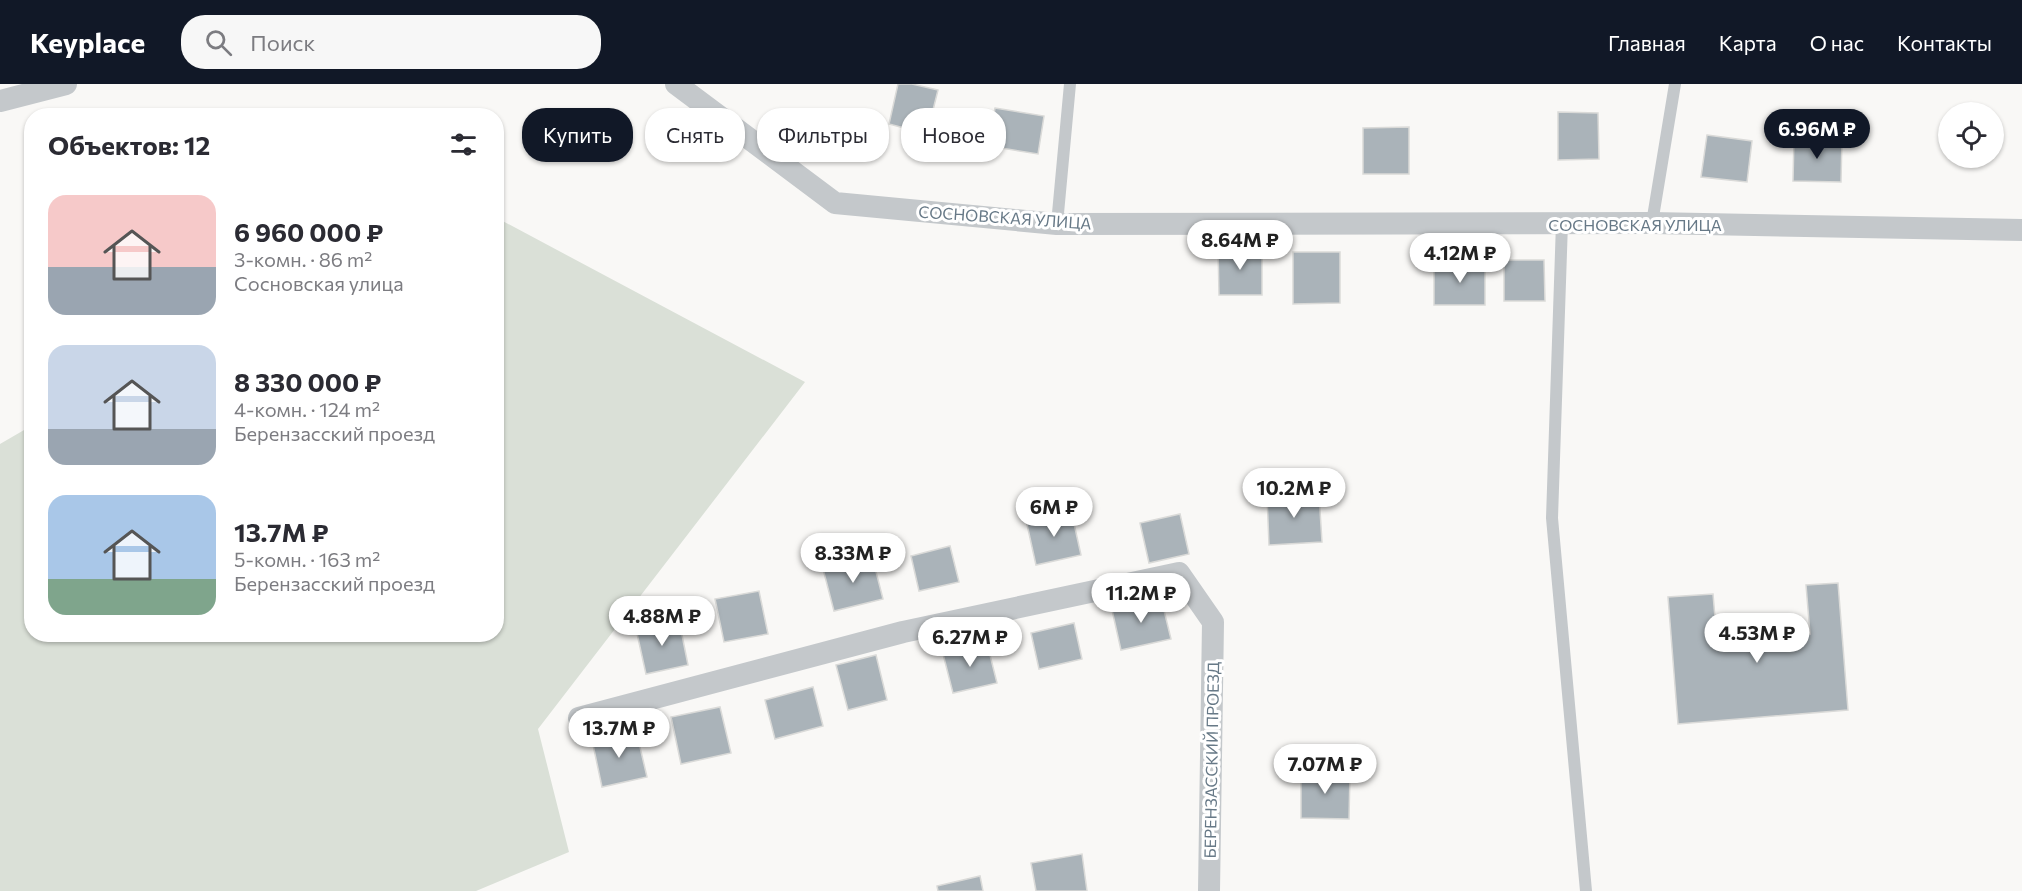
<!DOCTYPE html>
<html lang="ru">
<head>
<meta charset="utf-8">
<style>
  body { margin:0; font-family:Commissioner,sans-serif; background:#f7f7f7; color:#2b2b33; height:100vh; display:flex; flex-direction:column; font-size:22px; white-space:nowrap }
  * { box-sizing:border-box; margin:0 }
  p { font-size:20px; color:#7c7c81 }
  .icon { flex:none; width:33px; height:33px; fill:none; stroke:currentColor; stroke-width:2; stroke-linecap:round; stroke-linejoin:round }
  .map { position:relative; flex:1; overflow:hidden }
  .sheet { position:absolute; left:24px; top:24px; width:480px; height:534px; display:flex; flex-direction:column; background:#fff; border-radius:24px; box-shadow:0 2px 4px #0004 }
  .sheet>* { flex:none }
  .hud { position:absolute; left:522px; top:24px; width:570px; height:54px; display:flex; gap:12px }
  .buttons { position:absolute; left:1938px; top:18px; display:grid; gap:12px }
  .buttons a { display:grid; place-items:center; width:66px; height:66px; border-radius:50%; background:#fff; box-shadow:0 2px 4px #0004; font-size:30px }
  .price { position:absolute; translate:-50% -51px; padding:0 14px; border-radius:21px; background:#fff; color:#222; font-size:20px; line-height:39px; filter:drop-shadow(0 2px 3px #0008) }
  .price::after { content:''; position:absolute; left:50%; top:36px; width:18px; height:14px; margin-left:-9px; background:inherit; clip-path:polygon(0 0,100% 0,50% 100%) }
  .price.selected { background:#111827; color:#fff }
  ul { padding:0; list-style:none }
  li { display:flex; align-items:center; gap:18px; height:150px; padding:0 24px }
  li span { display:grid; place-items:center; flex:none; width:168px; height:120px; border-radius:18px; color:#555 }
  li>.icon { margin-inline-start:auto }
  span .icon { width:72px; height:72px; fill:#fffc; stroke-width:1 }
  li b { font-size:26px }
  h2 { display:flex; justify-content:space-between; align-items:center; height:72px; padding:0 24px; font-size:26px }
  .tag { padding:0 21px; border-radius:24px; background:#fff; box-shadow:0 2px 4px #0004; font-size:21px; line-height:54px }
  .tag.selected { background:#111827; color:#fff }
  header { display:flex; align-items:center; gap:36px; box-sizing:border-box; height:84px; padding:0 30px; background:#111827; color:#fff }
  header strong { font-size:28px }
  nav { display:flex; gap:33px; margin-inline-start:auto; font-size:21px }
  .search { width:420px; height:54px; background:#f7f7f7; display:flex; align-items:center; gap:15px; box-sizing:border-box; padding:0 21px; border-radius:24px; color:#7c7c81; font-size:22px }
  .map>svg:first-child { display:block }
  .green { fill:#dae0d7 }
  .building { fill:#aab3b9; stroke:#dadad8; stroke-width:1.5 }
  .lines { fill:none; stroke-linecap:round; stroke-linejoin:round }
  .service { stroke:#c4c8cb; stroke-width:12 }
  .minor { stroke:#c4c8cb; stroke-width:22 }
  .labels { text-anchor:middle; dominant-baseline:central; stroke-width:6; stroke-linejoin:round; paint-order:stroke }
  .street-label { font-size:16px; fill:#677987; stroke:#fff }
</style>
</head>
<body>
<header>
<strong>Keyplace</strong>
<div class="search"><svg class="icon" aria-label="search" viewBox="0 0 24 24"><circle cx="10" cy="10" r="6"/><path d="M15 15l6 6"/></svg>Поиск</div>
<nav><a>Главная</a><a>Карта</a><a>О нас</a><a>Контакты</a></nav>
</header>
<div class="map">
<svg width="2022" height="807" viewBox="0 0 2022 807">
  <rect width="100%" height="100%" fill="#f9f8f6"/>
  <path class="green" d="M497,134L805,298L538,645L569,768L476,807H0V360L31,342L32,550H496Z"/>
  <g class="building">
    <path d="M898,0H912L938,6L927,50L889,40Z"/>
    <path d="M995,24L1044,32L1038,70L989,62Z"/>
    <path d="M1558,28L1598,29L1599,75L1558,76Z"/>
    <path d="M1409,43V90H1363V44Z"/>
    <path d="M1707,51L1752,57L1747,98L1701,93Z"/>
    <path d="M1794,53L1842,54L1841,98L1793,97Z"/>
    <path d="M1262,163V211H1219L1218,164Z"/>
    <path d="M1293,168H1340V219L1293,220Z"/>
    <path d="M1504,176H1544L1545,217H1504Z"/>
    <rect x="1434" y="178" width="51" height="43"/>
    <path d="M1319,410L1322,458L1269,461L1267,412Z"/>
    <path d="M1071,426L1081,471L1036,481L1026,436Z"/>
    <path d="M1180,430L1189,470L1149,479L1140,439Z"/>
    <path d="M950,462L959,498L919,507L911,472Z"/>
    <path d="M872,472L883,515L834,527L823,485Z"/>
    <path d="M1838,499L1848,626L1678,640L1668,513L1713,510L1717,557L1810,550L1806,501Z"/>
    <path d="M759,507L768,550L724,558L715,515Z"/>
    <path d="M1161,514L1171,555L1121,566L1112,526Z"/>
    <path d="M679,536L688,581L646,590L636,545Z"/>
    <path d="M1074,539L1082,575L1039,585L1031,549Z"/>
    <path d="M987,559L997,599L953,609L943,570Z"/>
    <path d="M876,571L887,616L848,626L836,581Z"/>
    <path d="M813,603L823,642L775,655L765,616Z"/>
    <path d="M720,623L731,669L681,680L671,633Z"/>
    <path d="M636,646L647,693L602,703L592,656Z"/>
    <path d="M1301,688L1350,689L1349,735L1301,734Z"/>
    <path d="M1082,770L1087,807H1036L1031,779Z"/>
    <path d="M980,792L983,807H938L937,802Z"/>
  </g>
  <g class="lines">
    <g class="service">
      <path d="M1562,139L1552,434L1586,807"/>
      <path d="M1652,139L1675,0"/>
      <path d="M1057,140L1070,0"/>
    </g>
    <g class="minor">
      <path d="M676,0L835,119L1057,140L1652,139L2022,146"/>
      <path d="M0,17L66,0"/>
      <path d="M579,634L903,548L1179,489L1213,538L1209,807"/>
    </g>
  </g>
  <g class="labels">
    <g class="street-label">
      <text transform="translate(1005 133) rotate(4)">СОСНОВСКАЯ УЛИЦА</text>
      <text x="1635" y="140">СОСНОВСКАЯ УЛИЦА</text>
      <text transform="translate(1211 676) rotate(-89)">БЕРЕНЗАССКИЙ ПРОЕЗД</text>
    </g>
  </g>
</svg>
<div class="buttons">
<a><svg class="icon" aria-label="locate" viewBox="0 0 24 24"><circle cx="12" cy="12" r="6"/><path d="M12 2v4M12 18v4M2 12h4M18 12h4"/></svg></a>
</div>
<b class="price selected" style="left:1817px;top:76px">6.96M ₽</b>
<b class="price" style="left:1240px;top:187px">8.64M ₽</b>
<b class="price" style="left:1460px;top:200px">4.12M ₽</b>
<b class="price" style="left:1294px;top:435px">10.2M ₽</b>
<b class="price" style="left:1054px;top:454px">6M ₽</b>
<b class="price" style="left:853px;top:500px">8.33M ₽</b>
<b class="price" style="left:1141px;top:540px">11.2M ₽</b>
<b class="price" style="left:662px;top:563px">4.88M ₽</b>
<b class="price" style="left:1757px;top:580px">4.53M ₽</b>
<b class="price" style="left:970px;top:584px">6.27M ₽</b>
<b class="price" style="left:619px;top:675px">13.7M ₽</b>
<b class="price" style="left:1325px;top:711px">7.07M ₽</b>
<div class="hud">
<a class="tag selected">Купить</a>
<a class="tag">Снять</a>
<a class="tag">Фильтры</a>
<a class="tag">Новое</a>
</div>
<section class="sheet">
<h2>Объектов: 12<svg class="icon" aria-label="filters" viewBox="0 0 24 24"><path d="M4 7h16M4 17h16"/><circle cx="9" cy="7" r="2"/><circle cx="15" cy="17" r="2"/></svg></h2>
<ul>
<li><span style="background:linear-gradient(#f6c9c9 60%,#9aa5b1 0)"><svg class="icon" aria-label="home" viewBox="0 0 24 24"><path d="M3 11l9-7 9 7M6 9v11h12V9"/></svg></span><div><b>6 960 000 ₽</b><p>3-комн. · 86 m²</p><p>Сосновская улица</p></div></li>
<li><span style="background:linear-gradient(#c9d6e8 70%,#9aa5b1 0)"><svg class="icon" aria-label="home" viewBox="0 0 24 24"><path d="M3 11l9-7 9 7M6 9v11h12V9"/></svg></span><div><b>8 330 000 ₽</b><p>4-комн. · 124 m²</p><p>Берензасский проезд</p></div></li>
<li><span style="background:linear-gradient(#a9c7e8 70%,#7fa58c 0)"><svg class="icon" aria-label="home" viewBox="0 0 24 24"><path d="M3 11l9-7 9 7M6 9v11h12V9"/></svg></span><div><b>13.7M ₽</b><p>5-комн. · 163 m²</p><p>Берензасский проезд</p></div></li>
</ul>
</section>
</div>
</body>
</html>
